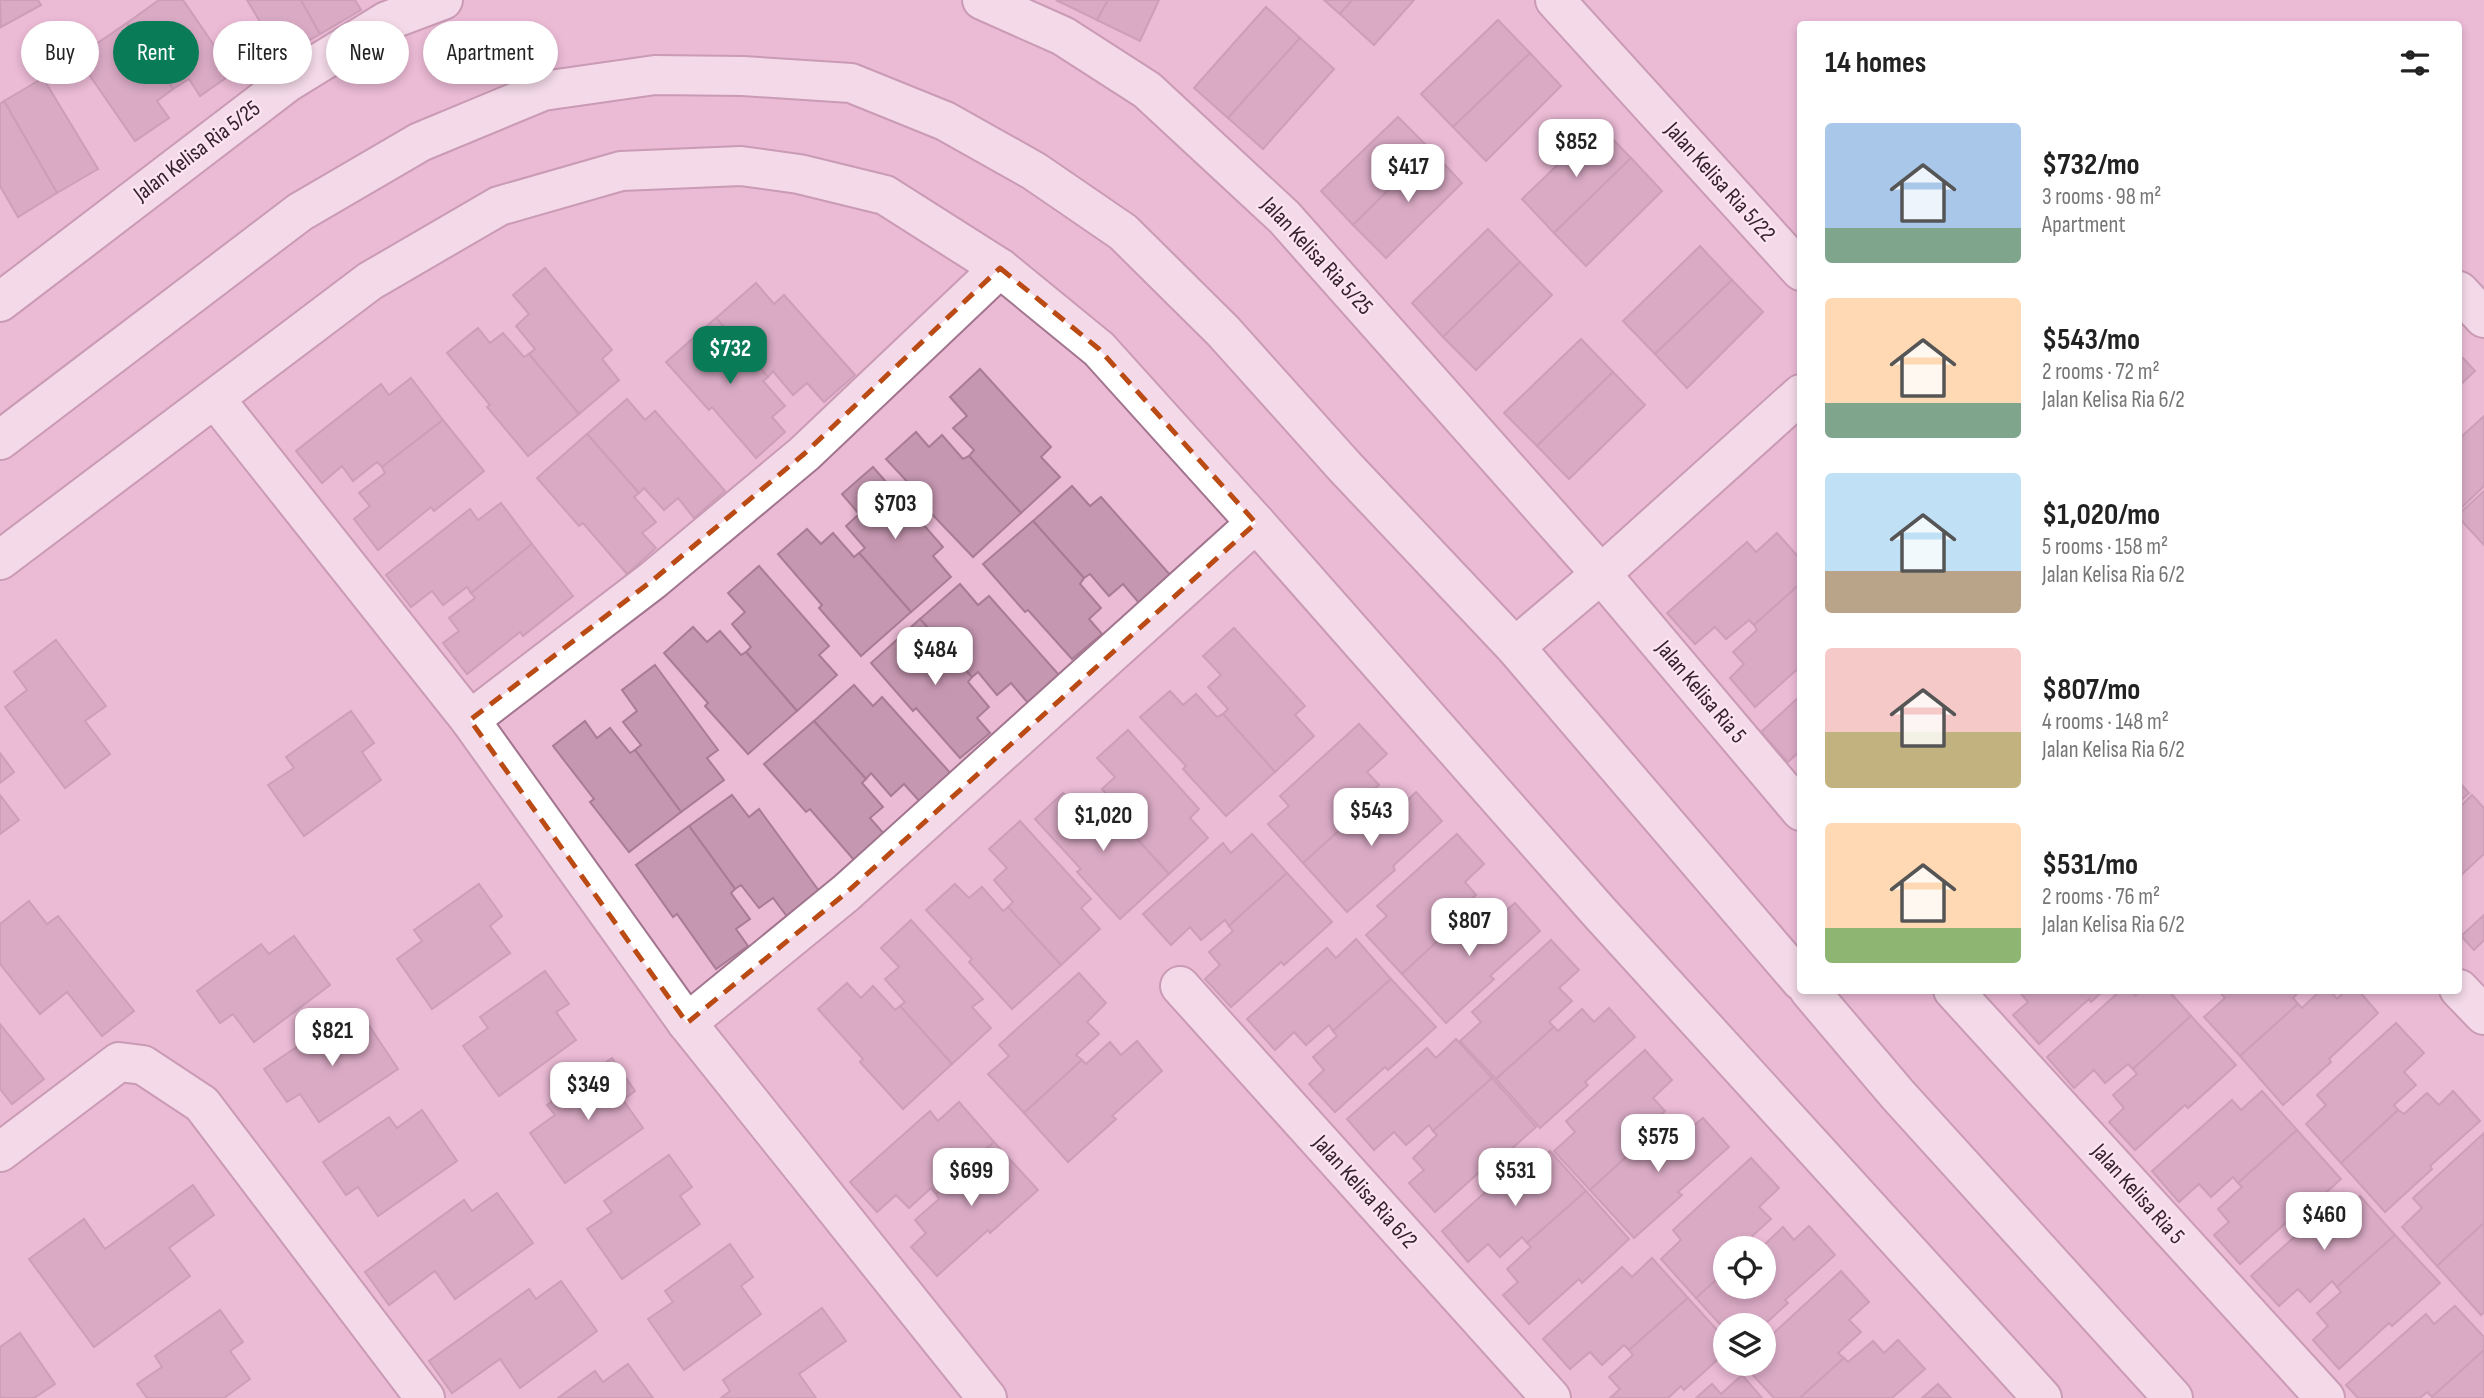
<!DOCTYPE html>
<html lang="en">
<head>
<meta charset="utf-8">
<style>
  body { margin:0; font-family:"Sofia Sans Condensed",sans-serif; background:#f6f6f6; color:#222; height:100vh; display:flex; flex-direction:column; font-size:26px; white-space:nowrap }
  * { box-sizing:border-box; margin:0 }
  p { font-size:23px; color:#767676 }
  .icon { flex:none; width:38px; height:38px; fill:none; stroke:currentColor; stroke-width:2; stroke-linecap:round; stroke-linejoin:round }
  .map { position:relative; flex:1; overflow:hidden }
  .sheet { position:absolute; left:1797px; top:21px; width:665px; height:973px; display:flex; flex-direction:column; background:#fff; border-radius:7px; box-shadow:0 4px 10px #0003 }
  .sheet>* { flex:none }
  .banner { position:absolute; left:21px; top:21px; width:665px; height:63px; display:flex; gap:14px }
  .controls { position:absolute; left:1713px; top:1236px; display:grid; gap:14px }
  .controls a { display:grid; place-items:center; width:63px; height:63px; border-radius:50%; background:#fff; box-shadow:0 4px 10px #0003; font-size:35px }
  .price { position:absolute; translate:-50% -60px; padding:0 16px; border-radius:14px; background:#fff; color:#222; font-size:23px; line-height:46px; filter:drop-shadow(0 2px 4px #0008) }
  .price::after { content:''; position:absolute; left:50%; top:42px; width:21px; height:16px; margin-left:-10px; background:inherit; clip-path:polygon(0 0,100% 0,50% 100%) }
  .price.on { background:#097b57; color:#fff }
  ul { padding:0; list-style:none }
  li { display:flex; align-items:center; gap:21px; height:175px; padding:0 28px }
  li span { display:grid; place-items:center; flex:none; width:196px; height:140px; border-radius:7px; color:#555 }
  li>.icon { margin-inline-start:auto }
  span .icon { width:84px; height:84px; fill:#fffc; stroke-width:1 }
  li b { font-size:30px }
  h2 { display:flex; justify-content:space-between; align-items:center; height:84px; padding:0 28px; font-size:30px }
  .pill { padding:0 24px; border-radius:32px; background:#fff; box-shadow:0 4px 10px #0003; font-size:24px; line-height:63px }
  .pill.on { background:#097b57; color:#fff }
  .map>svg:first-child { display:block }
  .building { fill:#c697b1; stroke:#a97c95; stroke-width:2 }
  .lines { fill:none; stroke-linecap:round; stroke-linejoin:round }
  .minor-casing { stroke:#a2758f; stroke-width:42 }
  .minor { stroke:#fff; stroke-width:38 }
  .marked { fill:none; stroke:#bb4b14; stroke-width:5; stroke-dasharray:14 9; stroke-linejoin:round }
  .labels { text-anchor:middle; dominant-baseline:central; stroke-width:5; stroke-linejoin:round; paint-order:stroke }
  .street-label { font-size:23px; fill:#34222c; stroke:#fce3f1 }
</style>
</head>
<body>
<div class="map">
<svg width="2484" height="1398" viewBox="0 0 2484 1398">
  <rect width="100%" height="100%" fill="#ebbad5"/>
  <g class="building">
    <path d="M0,0H38L41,5L1,27Z"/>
    <path d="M159,0H183L233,73L200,96L189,79L173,89L127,23Z"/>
    <path d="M247,0H301L320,34L281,57Z"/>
    <path d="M301,0H355L361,10L320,34Z"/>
    <path d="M1056,0H1108L1097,20Z"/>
    <path d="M1108,0H1159L1140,41L1097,20Z"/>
    <path d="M1324,0H1352L1340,14Z"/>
    <path d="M1352,0H1414L1374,45L1340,14Z"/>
    <path d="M1266,7L1300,38L1228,118L1194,88Z"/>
    <path d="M1498,20L1530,53L1453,127L1421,94Z"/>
    <path d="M127,23L173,89L157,101L169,118L135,141L77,57Z"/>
    <path d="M1300,38L1334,69L1263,149L1228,118Z"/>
    <path d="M1530,53L1561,86L1486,161L1453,127Z"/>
    <path d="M43,78L98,169L57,193L4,101Z"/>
    <path d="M4,101L57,193L18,217L0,186V104Z"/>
    <path d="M1398,117L1430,149L1353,225L1321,191Z"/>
    <path d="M1599,125L1631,158L1554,233L1522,199Z"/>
    <path d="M1430,149L1462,183L1386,258L1353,225Z"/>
    <path d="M1631,158L1662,191L1586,266L1554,233Z"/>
    <path d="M1488,229L1520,262L1443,337L1412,303Z"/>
    <path d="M1700,246L1732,280L1655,354L1623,321Z"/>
    <path d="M1520,262L1552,295L1476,370L1443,337Z"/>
    <path d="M545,268L612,350L602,359L619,380L579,414L529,354L535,349L516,326L529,314L513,295Z"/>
    <path d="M1732,280L1763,312L1687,388L1655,354Z"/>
    <path d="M756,283L774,304L784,295L855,375L824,402L807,383L793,395L773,371L768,377L716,318Z"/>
    <path d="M716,318L768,377L763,381L785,406L772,417L785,432L756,458L712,407L709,410L666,362Z"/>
    <path d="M478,328L490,343L503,333L524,357L529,354L579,414L528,456L487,407L490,405L447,353Z"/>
    <path d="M1581,339L1613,372L1537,446L1504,413Z"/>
    <path d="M2463,358L2475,371L2459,386V362Z"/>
    <path d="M980,369L1051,447L1041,457L1060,477L1021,513L969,456L974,450L953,428L967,416L950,397Z"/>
    <path d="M1613,372L1645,405L1569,479L1537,446Z"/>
    <path d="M411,378L443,420L382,467L377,462L353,481L342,466L322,483L296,451L381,384L389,395Z"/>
    <path d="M627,399L645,420L655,411L725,491L694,518L678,498L664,510L644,488L639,493L587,434Z"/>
    <path d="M2484,416V486L2459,510V439Z"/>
    <path d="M443,420L484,471L434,511L431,507L378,550L354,519L370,506L359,493L385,473L382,467Z"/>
    <path d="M916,432L929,447L942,435L963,459L969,456L1021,513L973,557L929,511L932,508L886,459Z"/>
    <path d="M587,434L639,493L634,497L656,522L642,533L656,548L627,574L583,523L579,526L537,478Z"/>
    <path d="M873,467L943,547L933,556L951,577L911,612L859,553L865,548L846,526L859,514L842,494Z"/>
    <path d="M1072,486L1090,506L1101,497L1171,576L1140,604L1123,584L1109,596L1090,574L1084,578L1033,521Z"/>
    <path d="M2484,491V545L2459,518V514Z"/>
    <path d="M501,503L532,544L471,593L467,587L443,605L432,591L411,607L386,575L470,509L478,520Z"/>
    <path d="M1033,521L1084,578L1080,584L1101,608L1089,619L1102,634L1072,659L1028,610L1025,612L983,564Z"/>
    <path d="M807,529L821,544L833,533L854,557L859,553L911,612L861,656L819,608L822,605L778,554Z"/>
    <path d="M1777,533L1801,560V583L1754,625L1749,620L1726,639L1715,627L1695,644L1667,613L1747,542L1756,552Z"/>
    <path d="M532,544L573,596L523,636L520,632L467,674L443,643L459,631L449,618L475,598L471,593Z"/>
    <path d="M759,566L829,646L819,655L837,675L797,711L746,652L751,647L732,624L745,612L728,593Z"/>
    <path d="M1801,583V666L1755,707L1730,678L1744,664L1733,652L1757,630L1754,625Z"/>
    <path d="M960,584L978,605L989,596L1059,675L1028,703L1011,683L997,695L978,672L972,677L920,619Z"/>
    <path d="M920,619L972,677L968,682L989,707L977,718L990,733L960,758L916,708L913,711L871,663Z"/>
    <path d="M693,627L707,642L720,631L741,655L746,652L797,711L748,754L705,706L708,703L664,653Z"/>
    <path d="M1234,628L1305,706L1295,715L1314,736L1275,772L1223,714L1228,709L1208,687L1221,675L1203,656Z"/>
    <path d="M56,640L106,706L85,721L110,754L65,788L5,707L27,690L14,672Z"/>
    <path d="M655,665L718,750L707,758L724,780L681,812L635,750L641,745L623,722L637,711L622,690Z"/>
    <path d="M854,685L873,706L882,697L953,776L922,804L904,784L891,796L871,773L866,779L814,721Z"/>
    <path d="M1170,691L1183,705L1196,694L1217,717L1223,714L1275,772L1226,816L1183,769L1186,766L1140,717Z"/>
    <path d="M1801,695V750L1788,762L1761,732Z"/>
    <path d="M351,711L374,743L362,752L381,780L304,836L268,785L294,768L286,757Z"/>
    <path d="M585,721L597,738L610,728L630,753L635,750L681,812L629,852L590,802L594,799L553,746Z"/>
    <path d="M814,721L866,779L862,783L883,807L870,818L884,834L854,860L810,809L806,812L764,764Z"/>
    <path d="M1359,724L1387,754L1367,772L1379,785L1357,805L1361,811L1303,863L1268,824L1289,806L1280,796Z"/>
    <path d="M1128,730L1199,809L1190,818L1208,838L1169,874L1116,816L1122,812L1102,789L1115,777L1097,758Z"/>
    <path d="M0,753L14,772L0,783Z"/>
    <path d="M2459,782L2469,793L2459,802Z"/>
    <path d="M1416,792L1442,821L1393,866L1395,870L1347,912L1303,863L1361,811L1366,815L1390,793L1402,806Z"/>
    <path d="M1063,793L1078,808L1090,796L1112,820L1116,816L1169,874L1120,919L1077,872L1081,869L1035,819Z"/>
    <path d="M0,795L19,820L0,834Z"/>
    <path d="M732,795L749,817L759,809L822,895L789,919L773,898L759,908L741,885L735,889L689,826Z"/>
    <path d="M2472,795L2484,808V854L2459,877V808Z"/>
    <path d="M1020,821L1091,899L1081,908L1100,929L1061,965L1008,907L1013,902L994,880L1007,868L989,849Z"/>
    <path d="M689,826L735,889L731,893L750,919L736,929L748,946L716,969L677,914L673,917L636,865Z"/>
    <path d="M1252,834L1287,873L1229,926L1225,920L1201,940L1190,927L1171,945L1143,914L1223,843L1231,853Z"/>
    <path d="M1457,834L1484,864L1465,882L1476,895L1454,915L1459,921L1402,974L1366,935L1387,916L1377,906Z"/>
    <path d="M1287,873L1332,922L1284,965L1281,962L1231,1007L1205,979L1220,965L1209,952L1233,931L1229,926Z"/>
    <path d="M479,884L502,916L490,926L510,953L432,1009L397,959L422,941L414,930Z"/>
    <path d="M955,884L969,898L982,887L1003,911L1008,907L1061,965L1012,1009L969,962L972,959L926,910Z"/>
    <path d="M29,901L47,924L58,916L134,1011L102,1036L67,992L40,1014L0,964V924Z"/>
    <path d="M1515,903L1540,931L1490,976L1494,979L1446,1023L1402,974L1459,921L1464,925L1488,904L1500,916Z"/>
    <path d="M2484,915V940L2474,950L2461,936Z"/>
    <path d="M911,920L983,999L972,1007L991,1028L952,1064L900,1006L905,1002L885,979L899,967L881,948Z"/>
    <path d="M294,936L330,985L254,1042L233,1014L220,1023L197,991L261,944L269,954Z"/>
    <path d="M1356,939L1391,979L1333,1031L1329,1025L1306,1045L1294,1032L1275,1050L1247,1019L1327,948L1336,958Z"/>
    <path d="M1551,940L1579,970L1559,988L1572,1001L1549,1022L1554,1027L1496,1079L1460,1041L1481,1022L1472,1012Z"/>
    <path d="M545,971L569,1004L556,1012L576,1040L499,1096L463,1046L488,1028L480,1017Z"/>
    <path d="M1079,973L1106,1003L1087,1022L1099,1034L1076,1055L1082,1060L1024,1113L988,1074L1009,1056L999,1045Z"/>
    <path d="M1391,979L1436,1027L1388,1070L1385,1067L1335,1112L1309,1084L1324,1070L1313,1057L1337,1036L1333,1031Z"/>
    <path d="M847,983L861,998L873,986L895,1010L900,1006L952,1064L903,1109L860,1062L863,1059L818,1009Z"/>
    <path d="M2018,990H2104L2091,1002L2089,999L2039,1044L2013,1015L2028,1002Z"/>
    <path d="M2121,990H2131L2135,996L2141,990H2168L2191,1016L2133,1069L2128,1064L2105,1083L2094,1070L2074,1088L2047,1057Z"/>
    <path d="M2218,990H2301L2293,998L2298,1004L2240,1056L2204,1017L2225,998Z"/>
    <path d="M2321,990H2330L2337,999L2346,990H2358L2378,1013L2329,1059L2331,1062L2283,1105L2240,1056L2298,1004L2302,1008Z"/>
    <path d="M1609,1008L1635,1037L1585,1082L1588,1085L1540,1128L1496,1079L1554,1027L1558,1031L1582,1009L1594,1022Z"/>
    <path d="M2191,1016L2236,1065L2188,1108L2185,1105L2135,1150L2109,1122L2124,1108L2113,1095L2137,1074L2133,1069Z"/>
    <path d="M364,1018L398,1069L319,1122L300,1094L287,1102L264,1069L331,1024L338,1035Z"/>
    <path d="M2396,1023L2424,1053L2404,1072L2416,1085L2394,1105L2398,1110L2341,1163L2306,1124L2326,1105L2317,1095Z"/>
    <path d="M0,1024L44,1079L12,1104L0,1089Z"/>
    <path d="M1456,1039L1492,1078L1433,1131L1429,1125L1406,1145L1394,1132L1374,1150L1347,1119L1427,1048L1436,1058Z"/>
    <path d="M1137,1041L1162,1071L1112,1116L1116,1119L1068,1162L1024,1113L1082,1060L1086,1064L1110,1042L1121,1055Z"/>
    <path d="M1645,1050L1672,1080L1653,1098L1665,1111L1643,1131L1648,1137L1590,1190L1554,1151L1575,1132L1566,1121Z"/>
    <path d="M612,1058L635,1091L623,1100L643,1128L565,1183L530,1133L555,1115L547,1105Z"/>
    <path d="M1492,1078L1536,1127L1488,1170L1485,1167L1435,1212L1409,1183L1424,1170L1413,1158L1437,1135L1433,1131Z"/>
    <path d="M2262,1091L2297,1130L2238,1183L2233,1177L2211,1197L2199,1184L2179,1202L2152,1171L2232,1100L2241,1110Z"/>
    <path d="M2453,1091L2480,1121L2430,1166L2432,1169L2385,1212L2341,1163L2398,1110L2404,1114L2427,1093L2439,1105Z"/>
    <path d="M959,1102L994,1142L936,1194L931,1188L909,1208L896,1195L877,1212L850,1182L930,1111L938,1121Z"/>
    <path d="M422,1110L457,1161L378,1216L358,1187L346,1195L323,1162L389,1117L397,1128Z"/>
    <path d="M1703,1118L1729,1147L1678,1192L1682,1195L1634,1238L1590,1190L1648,1137L1652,1141L1676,1119L1687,1131Z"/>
    <path d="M2297,1130L2341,1179L2293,1223L2290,1219L2240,1264L2214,1235L2229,1222L2218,1209L2242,1187L2238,1183Z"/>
    <path d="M2484,1133V1223L2437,1266L2402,1227L2422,1208L2413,1198Z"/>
    <path d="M994,1142L1038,1190L990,1233L988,1230L937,1276L911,1247L926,1233L915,1220L939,1199L936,1194Z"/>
    <path d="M1550,1151L1586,1191L1527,1243L1522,1237L1500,1257L1488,1244L1468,1262L1442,1231L1521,1160L1530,1169Z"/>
    <path d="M669,1155L692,1187L680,1196L700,1224L622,1279L587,1229L612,1212L604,1201Z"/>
    <path d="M1751,1158L1779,1188L1759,1207L1771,1219L1749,1239L1754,1245L1751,1248H1726V1271L1696,1298L1661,1259L1681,1240L1673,1230Z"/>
    <path d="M193,1185L214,1215L169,1248L190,1276L94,1347L29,1259L84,1219L105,1249Z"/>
    <path d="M1586,1191L1629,1239L1582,1283L1579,1279L1529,1324L1503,1295L1518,1282L1507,1269L1531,1247L1527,1243Z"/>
    <path d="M497,1193L533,1243L455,1299L435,1271L389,1305L365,1272L464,1200L472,1211Z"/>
    <path d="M2360,1196L2395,1235L2337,1287L2332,1281L2310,1302L2298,1289L2279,1306L2251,1276L2331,1204L2340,1214Z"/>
    <path d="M2484,1223V1312L2481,1315L2437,1266Z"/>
    <path d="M1809,1226L1835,1255L1785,1300L1788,1303L1764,1325H1726V1331L1696,1298L1726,1271V1286H1764V1248H1761L1783,1227L1794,1240Z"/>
    <path d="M2395,1235L2440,1283L2392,1326L2389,1323L2339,1369L2313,1340L2328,1326L2317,1313L2341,1292L2337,1287Z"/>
    <path d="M730,1244L753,1277L741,1286L761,1314L684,1370L648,1319L673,1302L665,1291Z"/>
    <path d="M1652,1258L1688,1298L1629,1350L1624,1345L1602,1365L1590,1352L1570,1369L1543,1339L1622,1267L1632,1277Z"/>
    <path d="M1841,1271L1869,1302L1849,1320L1861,1332L1838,1353L1844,1358L1800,1398H1774L1750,1372L1760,1363H1764V1359L1771,1353L1764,1346V1342Z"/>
    <path d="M561,1281L597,1331L520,1388L500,1359L452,1393L429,1361L529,1289L536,1299Z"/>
    <path d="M1688,1298L1726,1340V1352L1684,1390L1681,1386L1668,1398H1610L1620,1389L1609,1377L1633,1355L1629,1350Z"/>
    <path d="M2455,1306L2484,1337V1350L2432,1397L2427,1392L2420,1398H2358L2346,1385L2426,1314L2434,1324Z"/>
    <path d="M822,1308L846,1341L799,1374L816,1398H721L730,1391L723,1380Z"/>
    <path d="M220,1310L243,1342L230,1351L250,1379L224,1398H147L137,1384L162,1367L155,1356Z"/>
    <path d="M20,1333L55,1384L34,1398H0V1347Z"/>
    <path d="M1898,1340L1925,1369L1892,1398H1800L1844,1358L1848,1362L1873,1341L1884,1353Z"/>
    <path d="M2484,1350V1398H2433L2432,1397Z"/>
    <path d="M628,1364L653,1398H558L595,1371L603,1382Z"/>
    <path d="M1742,1375L1762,1398H1696L1712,1384L1721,1394Z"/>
    <path d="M1938,1384L1951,1398H1922Z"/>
  </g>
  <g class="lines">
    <g class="minor-casing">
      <g id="minor">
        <path d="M982,0L1063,36L1147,90L1284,217L1601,574L1801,811"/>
        <path d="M1555,0L1801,271"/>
        <path d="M2459,291L2484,318"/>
        <path d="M0,302L288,82L387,21L443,0"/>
        <path d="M215,399L470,720L687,1023L987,1398"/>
        <path d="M0,440L300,212L420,142L543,91L655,75L743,76L851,83L945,121L1034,171L1123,232L1223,331L1345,467L1515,647L1801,981"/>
        <path d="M0,560L370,281L499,206L621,171L741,166L799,174L885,195L1000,268L1099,349L1256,523L1599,912L2042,1398"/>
        <path d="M1515,647L1601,574L1801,394"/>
        <path d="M470,720L653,580L804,454L1000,268"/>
        <path d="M1180,986L1551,1398"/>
        <path d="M2459,989L2484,1015"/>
        <path d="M1809,990L1898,1095L2173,1398"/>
        <path d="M1953,990L2325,1398"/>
        <path d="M687,1023L846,893L1256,523"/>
        <path d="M0,1152L119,1062L143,1065L202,1104L425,1398"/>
      </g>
    </g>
    <use href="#minor" class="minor"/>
  </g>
  <path d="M0 0H2484V1398H0ZM1000,268L1099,349L1256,523L846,893L687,1023L470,720L653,580L804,454Z" fill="#ebbad5" fill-opacity=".55" fill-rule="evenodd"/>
  <path class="marked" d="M1000,268L1099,349L1256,523L846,893L687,1023L470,720L653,580L804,454Z"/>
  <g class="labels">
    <g class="street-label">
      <text transform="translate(197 151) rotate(-37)">Jalan Kelisa Ria 5/25</text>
      <text transform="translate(1720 182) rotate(48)">Jalan Kelisa Ria 5/22</text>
      <text transform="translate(1317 256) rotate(47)">Jalan Kelisa Ria 5/25</text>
      <text transform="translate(1701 692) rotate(50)">Jalan Kelisa Ria 5</text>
      <text transform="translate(1365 1192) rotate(48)">Jalan Kelisa Ria 6/2</text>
      <text transform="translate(2138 1194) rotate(48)">Jalan Kelisa Ria 5</text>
    </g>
  </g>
</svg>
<div class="controls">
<a><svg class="icon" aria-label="locate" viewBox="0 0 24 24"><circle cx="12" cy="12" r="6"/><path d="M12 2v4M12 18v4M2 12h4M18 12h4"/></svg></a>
<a><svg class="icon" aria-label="layers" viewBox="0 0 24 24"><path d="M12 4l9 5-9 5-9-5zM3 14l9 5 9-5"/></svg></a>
</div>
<b class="price" style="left:1576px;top:179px">$852</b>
<b class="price" style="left:1408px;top:204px">$417</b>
<b class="price on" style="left:730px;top:386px">$732</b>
<b class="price" style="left:895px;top:541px">$703</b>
<b class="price" style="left:935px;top:687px">$484</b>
<b class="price" style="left:1371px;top:848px">$543</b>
<b class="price" style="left:1103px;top:853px">$1,020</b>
<b class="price" style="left:1469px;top:958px">$807</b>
<b class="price" style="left:332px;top:1068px">$821</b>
<b class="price" style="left:588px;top:1122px">$349</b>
<b class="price" style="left:1658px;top:1174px">$575</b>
<b class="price" style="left:971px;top:1208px">$699</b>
<b class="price" style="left:1515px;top:1208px">$531</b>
<b class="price" style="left:2324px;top:1252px">$460</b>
<div class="banner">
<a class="pill">Buy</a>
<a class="pill on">Rent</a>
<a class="pill">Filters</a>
<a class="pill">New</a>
<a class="pill">Apartment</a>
</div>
<section class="sheet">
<h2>14 homes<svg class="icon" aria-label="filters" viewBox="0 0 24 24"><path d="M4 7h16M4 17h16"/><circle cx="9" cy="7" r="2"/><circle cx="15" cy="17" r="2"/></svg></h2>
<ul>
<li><span style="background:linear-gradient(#a9c7e8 75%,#7fa58c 0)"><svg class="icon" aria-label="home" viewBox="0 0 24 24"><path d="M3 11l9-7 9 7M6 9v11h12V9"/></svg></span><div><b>$732/mo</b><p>3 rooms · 98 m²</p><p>Apartment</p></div></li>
<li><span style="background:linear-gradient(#ffd9b3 75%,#7fa58c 0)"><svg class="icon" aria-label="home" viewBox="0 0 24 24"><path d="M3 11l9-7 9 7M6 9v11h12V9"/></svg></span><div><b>$543/mo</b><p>2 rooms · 72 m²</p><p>Jalan Kelisa Ria 6/2</p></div></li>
<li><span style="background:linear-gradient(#bfe0f5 70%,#b9a48a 0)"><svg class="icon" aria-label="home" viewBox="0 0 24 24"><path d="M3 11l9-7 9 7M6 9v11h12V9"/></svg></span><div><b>$1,020/mo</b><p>5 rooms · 158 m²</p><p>Jalan Kelisa Ria 6/2</p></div></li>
<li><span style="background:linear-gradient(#f6c9c9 60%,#c2b280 0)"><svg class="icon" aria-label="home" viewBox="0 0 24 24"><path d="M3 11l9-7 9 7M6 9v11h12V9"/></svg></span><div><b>$807/mo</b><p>4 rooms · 148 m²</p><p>Jalan Kelisa Ria 6/2</p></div></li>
<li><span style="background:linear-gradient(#ffd9b3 75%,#8fb573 0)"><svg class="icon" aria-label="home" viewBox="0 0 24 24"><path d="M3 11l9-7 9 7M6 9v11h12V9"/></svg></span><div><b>$531/mo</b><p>2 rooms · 76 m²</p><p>Jalan Kelisa Ria 6/2</p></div></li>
</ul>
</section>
</div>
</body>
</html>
